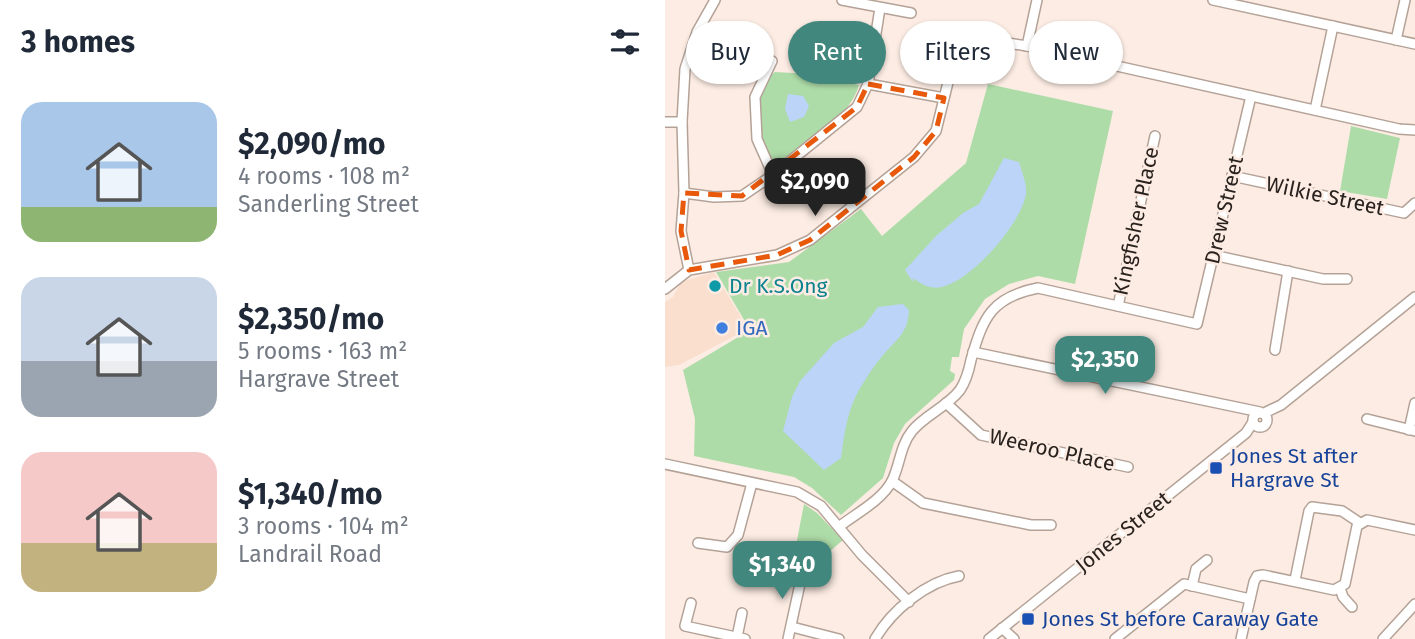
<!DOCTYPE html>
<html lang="en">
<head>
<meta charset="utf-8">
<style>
  body { margin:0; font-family:"Fira Sans",sans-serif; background:#f6f6f7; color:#1f2937; height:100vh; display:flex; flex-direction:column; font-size:26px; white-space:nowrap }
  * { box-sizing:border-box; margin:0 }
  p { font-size:23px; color:#747a83 }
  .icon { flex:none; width:38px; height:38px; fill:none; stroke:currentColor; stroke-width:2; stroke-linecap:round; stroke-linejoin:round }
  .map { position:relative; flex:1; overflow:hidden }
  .panel { display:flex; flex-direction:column; background:#fff; width:665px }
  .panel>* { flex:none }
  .hud { position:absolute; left:21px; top:21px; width:623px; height:63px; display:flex; gap:14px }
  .price { position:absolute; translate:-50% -60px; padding:0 16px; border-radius:14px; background:#42877d; color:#fff; font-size:23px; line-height:46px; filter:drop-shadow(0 2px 4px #0008) }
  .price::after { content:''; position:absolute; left:50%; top:42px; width:21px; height:16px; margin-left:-10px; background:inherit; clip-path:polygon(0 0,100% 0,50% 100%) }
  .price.active { background:#222; color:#fff }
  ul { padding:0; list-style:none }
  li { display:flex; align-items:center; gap:21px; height:175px; padding:0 21px }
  li span { display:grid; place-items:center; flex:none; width:196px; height:140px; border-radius:21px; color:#555 }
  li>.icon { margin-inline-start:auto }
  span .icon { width:84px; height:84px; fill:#fffc; stroke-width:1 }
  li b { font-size:30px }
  h2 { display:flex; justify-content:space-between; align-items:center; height:84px; padding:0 21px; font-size:30px }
  .chip { padding:0 24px; border-radius:32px; background:#fff; box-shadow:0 2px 5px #0004; font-size:24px; line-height:63px }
  .chip.active { background:#42877d; color:#fff }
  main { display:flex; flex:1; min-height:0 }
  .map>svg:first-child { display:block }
  .built { fill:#fadfcf }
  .green { fill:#aedca8 }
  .water { fill:#bbd4f8 }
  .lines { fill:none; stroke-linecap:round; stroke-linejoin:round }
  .minor-casing { stroke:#b4a297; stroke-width:12 }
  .minor { stroke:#fff; stroke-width:9 }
  .marked { fill:none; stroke:#e8590c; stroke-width:5; stroke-dasharray:14 9; stroke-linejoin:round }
  .culture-dot { fill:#0f9aa8; stroke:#fcece3; stroke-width:2.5 }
  .shop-dot { fill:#3f7fe0; stroke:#fcece3; stroke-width:2.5 }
  .transit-dot { fill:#1a4fb4; stroke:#fcece3; stroke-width:2.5 }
  .labels { text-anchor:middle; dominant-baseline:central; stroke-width:5; stroke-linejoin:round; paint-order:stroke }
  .street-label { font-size:21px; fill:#29221e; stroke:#fcece3 }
  .culture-label { font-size:21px; fill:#0d838f; stroke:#fcece3; text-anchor:start }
  .shop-label { font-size:21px; fill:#366cbe; stroke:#fcece3; text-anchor:start }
  .transit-label { font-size:21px; fill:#164399; stroke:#fcece3; text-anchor:start }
</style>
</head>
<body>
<main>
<section class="panel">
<h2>3 homes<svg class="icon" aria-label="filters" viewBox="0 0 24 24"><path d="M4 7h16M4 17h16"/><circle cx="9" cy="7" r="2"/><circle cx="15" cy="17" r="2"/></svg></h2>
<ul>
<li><span style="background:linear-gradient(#a9c7e8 75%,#8fb573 0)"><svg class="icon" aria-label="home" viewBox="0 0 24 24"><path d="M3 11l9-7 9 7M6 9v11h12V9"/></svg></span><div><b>$2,090/mo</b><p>4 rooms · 108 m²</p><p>Sanderling Street</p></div></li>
<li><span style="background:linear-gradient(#c9d6e8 60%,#9aa5b1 0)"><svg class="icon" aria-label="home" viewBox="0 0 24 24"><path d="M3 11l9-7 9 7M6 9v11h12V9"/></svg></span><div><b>$2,350/mo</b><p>5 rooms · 163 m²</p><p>Hargrave Street</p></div></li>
<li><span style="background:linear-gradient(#f6c9c9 65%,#c2b280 0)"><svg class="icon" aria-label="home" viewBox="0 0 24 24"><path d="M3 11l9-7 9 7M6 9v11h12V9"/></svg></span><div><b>$1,340/mo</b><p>3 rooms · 104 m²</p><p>Landrail Road</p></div></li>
</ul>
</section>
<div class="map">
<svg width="750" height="639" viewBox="0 0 750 639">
  <rect width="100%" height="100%" fill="#fcece3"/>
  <path class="built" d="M49,272L83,329L14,365L0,367V302L8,297L16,282Z"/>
  <g class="green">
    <path d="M110,72L146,74L194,85C185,118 141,142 116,163H108C104,155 99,145 97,136C93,118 92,83 110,72Z"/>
    <path d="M323,84L448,111L410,284L373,276L344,284L320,299L299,329L294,357H287L285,371L290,374L289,380L240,424L229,443L218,478L176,515L147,488L129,477L29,456L30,419L18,370L85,330L51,272L124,262L196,209L217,236L301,163Z"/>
    <path d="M686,126L735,138L722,199L675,191Z"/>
    <path d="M139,504L152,513L178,540L149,565L128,561Z"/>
  </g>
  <g class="water">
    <path d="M123,94L138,96L144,106L139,117L125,122L120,109Z"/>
    <path d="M339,158L354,162C357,172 362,184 361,194C356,224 307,280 277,287C267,290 255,284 248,278V282L240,270L271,236L298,213L314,204Z"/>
    <path d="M238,304L244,310C243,336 229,340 215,359C207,368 200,380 194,390C182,411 179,435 176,458L159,470L118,431L127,397L135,381L169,343L198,327L213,307Z"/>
  </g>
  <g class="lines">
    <g class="minor-casing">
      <g id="minor">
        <path d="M177,0L246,13"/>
        <path d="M548,0L750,44"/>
        <path d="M731,40L740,0"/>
        <path d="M362,46L372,0"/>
        <path d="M107,61L90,97L92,139L108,175"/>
        <path d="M203,84L279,98"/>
        <path d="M650,110L668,26"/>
        <path d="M0,122H17"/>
        <path d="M567,176L739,213L750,203"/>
        <path d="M19,193L49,197L77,196L108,175L192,107L203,84L215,8"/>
        <path d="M548,255L658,279H682"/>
        <path d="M24,270L16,231L19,193L17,122L20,69L32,32L50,0"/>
        <path d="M0,289L24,270L112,255L145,240L249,157L271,131L288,62L305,42L317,39L362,46L734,129L750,130"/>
        <path d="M453,306L490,136"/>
        <path d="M610,350L623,271"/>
        <path d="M308,352L595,412"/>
        <path d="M281,403L316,435L463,467"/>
        <circle cx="595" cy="420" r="7"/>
        <path d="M599,413L616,405L750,297"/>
        <path d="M702,419L750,431"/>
        <path d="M744,430L750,403"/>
        <path d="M0,464L132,492L156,506L197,555L244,602"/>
        <path d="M227,481L258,503L366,525H386"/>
        <path d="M175,526C192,513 217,500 227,481C235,465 235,446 247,431C260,415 282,407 295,390C301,381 304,370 306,360C318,317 327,297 373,288L532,324L586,96"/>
        <path d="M33,543L62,547L73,535L87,483"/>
        <path d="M630,580L644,511L647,507L677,511L695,523"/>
        <path d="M527,586L531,569L542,560"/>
        <path d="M675,588L678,597L687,607"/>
        <path d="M26,603L20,626L80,639"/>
        <path d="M127,627L174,639"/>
        <path d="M337,628L349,639"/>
        <path d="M72,637L77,613"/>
        <path d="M123,639L138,570"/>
        <path d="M210,639C227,610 261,582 294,576"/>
        <path d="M324,639L581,433L588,422"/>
        <path d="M450,639L519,584L585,599"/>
        <path d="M576,639L589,582L592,576L598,575L669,590L680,584L692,526L702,520L750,530"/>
        <path d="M718,639L750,604"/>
      </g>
    </g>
    <use href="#minor" class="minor"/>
  </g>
  <path class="marked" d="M203,84L279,98L271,131L249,157L145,240L112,255L24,270L16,231L19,193L77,196L192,107Z"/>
  <circle class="culture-dot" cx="50" cy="286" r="7"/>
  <circle class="shop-dot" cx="57" cy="328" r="7"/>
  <g class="transit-dot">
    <rect x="544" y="461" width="14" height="14" rx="3.5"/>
    <rect x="356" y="612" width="14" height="14" rx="3.5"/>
  </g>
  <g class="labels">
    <g class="street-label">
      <text transform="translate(660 196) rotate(12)">Wilkie Street</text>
      <text transform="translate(559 210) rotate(-77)">Drew Street</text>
      <text transform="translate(471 221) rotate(-78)">Kingfisher Place</text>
      <text transform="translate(387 450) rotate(13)">Weeroo Place</text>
      <text transform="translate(458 532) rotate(-39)">Jones Street</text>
    </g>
    <g class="culture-label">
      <text x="64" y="286">Dr K.S.Ong</text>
    </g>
    <g class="shop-label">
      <text x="71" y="328">IGA</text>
    </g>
    <g class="transit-label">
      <text x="565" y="456">Jones St after<tspan x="565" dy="24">Hargrave St</tspan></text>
      <text x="377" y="619">Jones St before Caraway Gate</text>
    </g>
  </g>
</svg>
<b class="price active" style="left:150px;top:218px">$2,090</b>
<b class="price" style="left:440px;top:396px">$2,350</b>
<b class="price" style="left:117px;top:601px">$1,340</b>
<div class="hud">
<a class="chip">Buy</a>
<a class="chip active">Rent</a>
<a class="chip">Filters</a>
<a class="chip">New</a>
</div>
</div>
</main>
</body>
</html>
